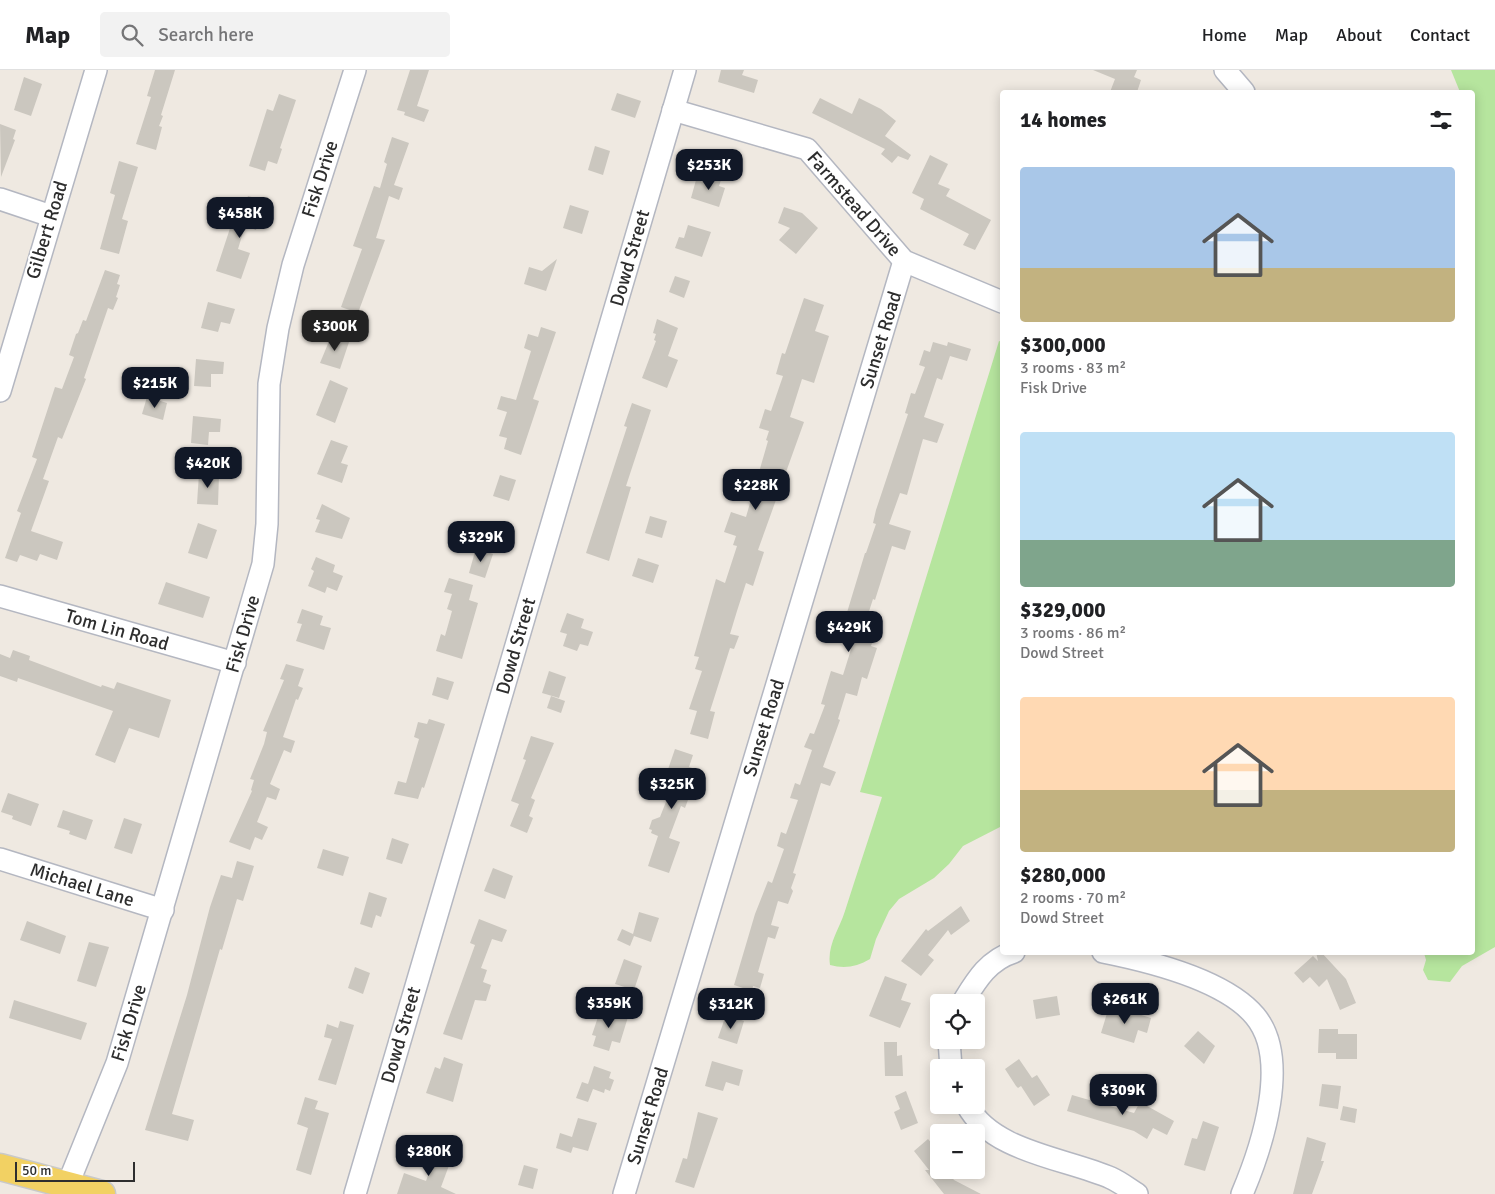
<!DOCTYPE html>
<html lang="en">
<head>
<meta charset="utf-8">
<style>
  body { margin:0; font-family:Signika,sans-serif; background:#f2f2f2; color:#202124; height:100vh; display:flex; flex-direction:column; font-size:19px; white-space:nowrap }
  * { box-sizing:border-box; margin:0 }
  p { font-size:16px; color:#757577 }
  .icon { flex:none; width:28px; height:28px; fill:none; stroke:currentColor; stroke-width:2; stroke-linecap:round; stroke-linejoin:round }
  .map { position:relative; flex:1; overflow:hidden }
  .side { position:absolute; left:1000px; top:20px; width:475px; height:865px; display:flex; flex-direction:column; background:#fff; border-radius:5px; box-shadow:0 2px 12px #0003 }
  .side>* { flex:none }
  .buttons { position:absolute; left:930px; top:924px; display:grid; gap:10px }
  .buttons a { display:grid; place-items:center; width:55px; height:55px; border-radius:5px; background:#fff; box-shadow:0 2px 12px #0003; font-size:25px }
  .scale { position:absolute; left:15px; bottom:12px; width:120px; box-sizing:border-box; padding-left:5px; border:2px solid #2e2e2e; border-top:0; font-size:14px; line-height:18px; white-space:nowrap; color:#2e2e2e; -webkit-text-stroke:4px #fff; paint-order:stroke }
  .price { position:absolute; translate:-50% -42px; padding:0 11px; border-radius:10px; background:#111827; color:#fff; font-size:16px; line-height:32px; filter:drop-shadow(0 1px 2px #0008) }
  .price::after { content:''; position:absolute; left:50%; top:30px; width:15px; height:11px; margin-left:-8px; background:inherit; clip-path:polygon(0 0,100% 0,50% 100%) }
  .price.active { background:#222; color:#fff }
  ul { padding:0; list-style:none }
  li { display:grid; align-content:center; gap:10px; height:265px; padding:0 20px }
  li span { display:grid; place-items:center; height:155px; border-radius:5px; color:#555 }
  li>.icon { margin-inline-start:auto }
  span .icon { width:90px; height:90px; fill:#fffc; stroke-width:1 }
  li b { font-size:21px }
  h2 { display:flex; justify-content:space-between; align-items:center; height:60px; padding:0 20px; font-size:21px }
  header { display:flex; align-items:center; gap:30px; box-sizing:border-box; height:70px; padding:0 25px; background:#fff; border-bottom:1px solid #e0e0e0 }
  header strong { font-size:24px }
  nav { display:flex; gap:28px; margin-inline-start:auto; font-size:18px }
  .search { width:350px; height:45px; background:#f2f2f2; display:flex; align-items:center; gap:12px; box-sizing:border-box; padding:0 18px; border-radius:5px; color:#757577; font-size:19px }
  .map>svg:first-child { display:block }
  .green { fill:#b6e59e }
  .building { fill:#cbc7bf }
  .lines { fill:none; stroke-linecap:round; stroke-linejoin:round }
  .minor-casing { stroke:#b4b7c1; stroke-width:24 }
  .major-casing { stroke:#c9c9c9; stroke-width:29 }
  .minor { stroke:#fff; stroke-width:21 }
  .major { stroke:#f2d163; stroke-width:26 }
  .labels { text-anchor:middle; dominant-baseline:central; stroke-width:4; stroke-linejoin:round; paint-order:stroke }
  .street-label { font-size:19px; fill:#2e2e2e; stroke:#fff }
</style>
</head>
<body>
<header>
<strong>Map</strong>
<div class="search"><svg class="icon" aria-label="search" viewBox="0 0 24 24"><circle cx="10" cy="10" r="6"/><path d="M15 15l6 6"/></svg>Search here</div>
<nav><a>Home</a><a>Map</a><a>About</a><a>Contact</a></nav>
</header>
<div class="map">
<svg width="1495" height="1124" viewBox="0 0 1495 1124">
  <rect width="100%" height="100%" fill="#efe9e1"/>
  <g class="green">
    <path d="M1451,0H1495V877L1462,896L1450,912L1428,910L1423,900L1426,890L1424,883L1472,882V22H1460Z"/>
    <path d="M999,271L1002,272V756L963,776L949,794L934,808L899,829L889,841L876,869L870,889C857,897 844,899 830,895C827,875 839,860 845,841C857,803 870,765 882,727L860,722Z"/>
  </g>
  <g class="building">
    <path d="M155,0H175L161,45L163,46L159,56L162,57L156,80L136,74L151,27L147,26Z"/>
    <path d="M410,0H429L417,36L429,40L424,52L404,45L405,42L397,40Z"/>
    <path d="M721,0H744L742,5L758,10L754,23L718,12Z"/>
    <path d="M1093,0H1137L1134,7L1141,10L1137,22H1110L1115,9Z"/>
    <path d="M24,7L42,14L31,46L14,40Z"/>
    <path d="M617,23L641,31L635,48L611,40Z"/>
    <path d="M279,24L296,30L280,78L282,79L277,94L268,91L265,101L249,96L267,39L273,41Z"/>
    <path d="M820,28L852,44L859,28L881,39L896,51L885,66L911,85L908,90L898,86L892,93L881,84L885,79L812,43Z"/>
    <path d="M0,54L16,60L13,69L15,70L1,107Z"/>
    <path d="M392,67L409,73L394,115L403,118L399,130L389,126L376,168L385,170L358,243L341,237L362,179L353,176L374,116L380,118L387,94L384,92Z"/>
    <path d="M595,76L610,81L603,105L588,100Z"/>
    <path d="M930,85L948,94L938,114L950,119L946,126L991,150L975,180L963,175L969,164L920,139L924,129L912,123Z"/>
    <path d="M119,91L138,97L122,149L128,151L119,184L100,179L115,125L110,123Z"/>
    <path d="M707,105L721,110L719,116L725,118L719,137L691,128L696,110L704,112Z"/>
    <path d="M248,126L265,131L256,160L245,156L238,179L250,183L241,209L216,201L236,140L243,142Z"/>
    <path d="M570,135L589,141L582,164L563,158Z"/>
    <path d="M784,137L802,143L818,158L796,184L779,170L790,158L778,153Z"/>
    <path d="M688,155L711,162L702,187L675,178L679,167L684,168Z"/>
    <path d="M557,189L546,221L524,214L529,197L542,201Z"/>
    <path d="M105,200L120,205L117,214L120,215L116,227L118,228L113,240L108,238L84,308L86,309L62,369L58,367L43,409L49,411L31,461L63,472L57,490L40,484L37,491L20,485L17,492L5,488L21,443L17,441L37,389L32,387L55,317L62,319L74,287L69,285L76,264L78,263L83,250L86,251Z"/>
    <path d="M675,206L690,211L684,228L669,222Z"/>
    <path d="M804,228L824,235L815,261L829,266L814,313L802,309L790,347L804,352L758,480L764,482L753,516L746,513L737,541L730,564L739,566L734,579L730,578L710,641L715,642L708,669L690,664L697,641L689,639L702,601L695,599L699,587L694,586L716,509L725,513L737,476L733,475L736,466L724,462L731,442L746,447L768,371L766,370L769,361L759,358L765,339L771,341L783,306L776,304L782,283L785,284Z"/>
    <path d="M208,232L235,239L230,254L221,252L218,262L201,258Z"/>
    <path d="M657,249L678,258L668,286L678,290L667,318L642,308L656,271L654,270L656,264L653,263Z"/>
    <path d="M541,257L556,262L533,329L539,331L521,385L504,379L507,368L499,366L507,342L497,339L501,326L516,330L531,281L524,278L528,264L538,267Z"/>
    <path d="M332,264L350,269L340,299L320,293Z"/>
    <path d="M933,272L947,276L948,272L971,279L967,291L950,286L942,310L937,308L924,347L944,354L937,373L923,369L907,425L900,423L889,454L911,461L905,480L892,476L875,530L873,529L863,560L875,564L871,576L877,578L867,609L862,607L857,626L846,623L838,649L840,650L823,697L836,702L830,716L821,713L793,803L796,804L791,818L793,821L788,834L778,831L771,855L779,857L775,869L768,867L758,902L764,904L760,918L753,916L752,921L734,915L755,844L768,811L772,813L784,779L777,776L781,762L786,764L798,730L790,728L795,713L800,715L812,680L804,677L810,663L814,664L825,635L821,634L831,601L843,605L853,573L839,569L865,483H866L876,454L873,453L876,440L908,344L905,343L911,323L915,324L925,297L919,295L924,280L930,282Z"/>
    <path d="M196,289L224,292L223,304H211V317L194,316Z"/>
    <path d="M330,310L348,318L335,353L316,345Z"/>
    <path d="M147,327L167,333L163,350L142,344Z"/>
    <path d="M632,333L651,340L626,416L631,417L609,491L586,483L627,357L624,356Z"/>
    <path d="M193,346L221,349L220,362H209L208,375L191,373Z"/>
    <path d="M331,370L348,376L341,393L348,395L342,413L317,404Z"/>
    <path d="M199,403L219,405L218,435L197,434Z"/>
    <path d="M500,405L516,410L509,431L493,426Z"/>
    <path d="M322,434L350,448L342,469L315,462L320,450L316,449Z"/>
    <path d="M650,446L667,451L662,468L645,463Z"/>
    <path d="M198,453L217,460L207,489L188,483Z"/>
    <path d="M476,478L493,484L485,508L469,503Z"/>
    <path d="M316,487L335,495L333,502L343,506L337,521L327,517L325,523L308,516L314,501L311,499Z"/>
    <path d="M638,488L659,495L653,513L632,506Z"/>
    <path d="M449,508L473,515L469,530L478,533L462,589L436,581L441,564L445,566L452,541L447,539L452,524L444,522Z"/>
    <path d="M166,512L210,527L203,548L158,534Z"/>
    <path d="M302,539L323,546L320,555L331,558L324,580L296,571L302,554L297,553Z"/>
    <path d="M567,543L584,549L581,558L593,562L588,576L580,574L577,581L563,576L567,564L560,562Z"/>
    <path d="M13,580L30,586L29,590L101,617L102,615L114,619L117,612L171,630L159,668L129,658L115,693L95,685L113,641L18,608L17,612L0,606V584L10,588Z"/>
    <path d="M286,594L304,599L298,616L303,618L298,630L296,629L283,667L295,671L291,683L284,680L270,714L280,719L276,730L267,727L257,752L268,757L262,770L255,767L250,780L229,772L252,721L251,720L254,710L250,709L264,674L267,662L263,661L284,610L280,609Z"/>
    <path d="M549,601L566,607L559,628L542,623Z"/>
    <path d="M437,607L454,612L448,630L432,625Z"/>
    <path d="M551,626L565,631L561,643L547,638Z"/>
    <path d="M429,649L445,654L424,718L422,717L418,729L394,724L398,711L406,713L419,669L414,667L418,652L427,654Z"/>
    <path d="M531,666L554,673L531,728L535,730L529,746L533,748L527,763L510,756L519,734L511,731L526,690L523,689Z"/>
    <path d="M675,679L693,685L689,697L699,700L685,738L681,736L669,768L680,772L669,803L648,796L658,766L651,763L652,760L649,759L652,750L660,747L673,714L664,711Z"/>
    <path d="M8,723L39,734L31,756L12,749L13,746L1,742Z"/>
    <path d="M63,740L93,750L86,770L69,764L70,761L57,757Z"/>
    <path d="M124,748L142,754L132,784L114,778Z"/>
    <path d="M392,768L409,774L402,794L386,789Z"/>
    <path d="M323,779L349,787L343,806L317,798Z"/>
    <path d="M237,791L254,796L243,831L237,829L222,880L220,879L172,1044L194,1050L188,1071L145,1060L187,925L210,837L221,805L232,808Z"/>
    <path d="M493,798L513,806L505,829L484,821Z"/>
    <path d="M369,822L387,828L381,847L376,845L372,858L360,854Z"/>
    <path d="M961,836L970,851L951,865L948,860L928,885L934,890L921,906L901,891L926,859L928,861Z"/>
    <path d="M639,842L659,848L651,872L634,866L630,876L617,870L622,859L633,864Z"/>
    <path d="M479,849L507,860L502,872L492,869L481,898L487,900L483,912L491,915L486,931L475,930L462,970L443,964L475,875L470,873Z"/>
    <path d="M27,851L66,866L60,884L20,870Z"/>
    <path d="M89,872L109,877L96,917L77,911Z"/>
    <path d="M1316,882H1321L1346,909L1356,933L1340,940L1327,909L1319,917L1310,907L1303,913L1294,903L1313,886L1318,891Z"/>
    <path d="M624,889L642,896L634,920L615,914Z"/>
    <path d="M355,897L370,903L363,924L348,918Z"/>
    <path d="M885,906L907,914L901,930L911,933L900,958L869,946Z"/>
    <path d="M1057,926L1060,945L1036,949L1033,930Z"/>
    <path d="M14,930L87,953L81,970L9,948Z"/>
    <path d="M1115,937L1151,948L1147,963L1138,960L1134,973L1101,963L1108,940L1114,942Z"/>
    <path d="M601,938L628,947L620,973L612,971L609,981L593,976L596,966L592,965Z"/>
    <path d="M726,945L744,951L737,974L718,968Z"/>
    <path d="M340,951L354,955L336,1015L318,1010L332,969L324,967L327,954L338,958Z"/>
    <path d="M1319,959H1338V964H1357V989H1336V983H1318Z"/>
    <path d="M1198,961L1215,976L1204,994L1184,976Z"/>
    <path d="M884,972H897V986L902,985L903,1006H885Z"/>
    <path d="M444,987L463,994L453,1032L426,1023L435,997L440,999Z"/>
    <path d="M1019,989L1032,1008L1037,1005L1050,1025L1034,1036L1021,1016L1018,1018L1016,1016L1005,999Z"/>
    <path d="M712,991L743,1000L739,1016L726,1012L723,1021L705,1016Z"/>
    <path d="M594,996L611,1002L609,1008L614,1010L610,1021L605,1019L604,1023L593,1019L588,1032L576,1028L582,1012L588,1014Z"/>
    <path d="M1322,1014L1341,1016L1338,1039L1319,1036Z"/>
    <path d="M906,1021L918,1053L901,1060L894,1042L900,1039L895,1026Z"/>
    <path d="M1072,1025L1134,1043L1140,1032L1174,1051L1167,1065L1153,1058L1147,1069L1134,1061L1067,1041Z"/>
    <path d="M305,1027L318,1031L315,1039L329,1043L311,1105L296,1100L308,1058L297,1054Z"/>
    <path d="M1343,1036L1357,1039L1355,1053L1340,1050Z"/>
    <path d="M698,1042L718,1048L694,1118L675,1112L683,1088L687,1089Z"/>
    <path d="M578,1048L597,1053L588,1081L573,1077L571,1083L556,1078L560,1063L572,1067Z"/>
    <path d="M1203,1051L1219,1057L1205,1101L1184,1095L1192,1068L1197,1069Z"/>
    <path d="M1307,1067L1326,1073L1321,1091H1324L1312,1124H1293Z"/>
    <path d="M928,1069L939,1082V1100H946L954,1110L981,1124H944L925,1100H929L914,1081Z"/>
    <path d="M438,1076L454,1082L441,1117L456,1124H397L404,1103L426,1111Z"/>
    <path d="M524,1095L538,1099L533,1119L518,1115Z"/>
  </g>
  <g class="lines">
    <g class="minor-casing">
      <g id="minor">
        <path d="M1225,0L1244,22"/>
        <path d="M673,40L807,79L904,191L1002,232"/>
        <path d="M0,129L51,146"/>
        <path d="M0,321L96,0"/>
        <path d="M0,526L235,593"/>
        <path d="M0,789L163,840"/>
        <path d="M1103,882C1148,891 1225,910 1255,946C1291,989 1262,1077 1242,1124"/>
        <path d="M963,932C976,911 988,890 1014,882"/>
        <path d="M949,970L951,998"/>
        <path d="M967,1035C992,1082 1065,1088 1111,1108C1120,1112 1129,1119 1137,1124"/>
        <path d="M64,1124L117,993L263,494L267,454L269,314L278,258L293,195L355,0"/>
        <path d="M355,1124L685,0"/>
        <path d="M624,1124L904,191"/>
      </g>
    </g>
    <g class="major-casing">
      <path id="major" d="M0,1097L102,1124"/>
    </g>
    <use href="#minor" class="minor"/>
    <use href="#major" class="major"/>
  </g>
  <g class="labels">
    <g class="street-label">
      <text transform="translate(320 109) rotate(-72)">Fisk Drive</text>
      <text transform="translate(854 134) rotate(49)">Farmstead Drive</text>
      <text transform="translate(47 160) rotate(-73)">Gilbert Road</text>
      <text transform="translate(630 188) rotate(-74)">Dowd Street</text>
      <text transform="translate(881 270) rotate(-73)">Sunset Road</text>
      <text transform="translate(117 560) rotate(16)">Tom Lin Road</text>
      <text transform="translate(243 564) rotate(-74)">Fisk Drive</text>
      <text transform="translate(516 576) rotate(-74)">Dowd Street</text>
      <text transform="translate(764 658) rotate(-73)">Sunset Road</text>
      <text transform="translate(82 815) rotate(17)">Michael Lane</text>
      <text transform="translate(129 953) rotate(-73)">Fisk Drive</text>
      <text transform="translate(401 965) rotate(-74)">Dowd Street</text>
      <text transform="translate(648 1046) rotate(-73)">Sunset Road</text>
    </g>
  </g>
</svg>
<div class="buttons">
<a><svg class="icon" aria-label="locate" viewBox="0 0 24 24"><circle cx="12" cy="12" r="6"/><path d="M12 2v4M12 18v4M2 12h4M18 12h4"/></svg></a>
<a>+</a>
<a>−</a>
</div>
<div class="scale">50 m</div>
<b class="price" style="left:709px;top:121px">$253K</b>
<b class="price" style="left:240px;top:169px">$458K</b>
<b class="price active" style="left:335px;top:282px">$300K</b>
<b class="price" style="left:155px;top:339px">$215K</b>
<b class="price" style="left:208px;top:419px">$420K</b>
<b class="price" style="left:756px;top:441px">$228K</b>
<b class="price" style="left:481px;top:493px">$329K</b>
<b class="price" style="left:849px;top:583px">$429K</b>
<b class="price" style="left:672px;top:740px">$325K</b>
<b class="price" style="left:1125px;top:955px">$261K</b>
<b class="price" style="left:609px;top:959px">$359K</b>
<b class="price" style="left:731px;top:960px">$312K</b>
<b class="price" style="left:1123px;top:1046px">$309K</b>
<b class="price" style="left:429px;top:1107px">$280K</b>
<section class="side">
<h2>14 homes<svg class="icon" aria-label="filters" viewBox="0 0 24 24"><path d="M4 7h16M4 17h16"/><circle cx="9" cy="7" r="2"/><circle cx="15" cy="17" r="2"/></svg></h2>
<ul>
<li><span style="background:linear-gradient(#a9c7e8 65%,#c2b280 0)"><svg class="icon" aria-label="home" viewBox="0 0 24 24"><path d="M3 11l9-7 9 7M6 9v11h12V9"/></svg></span><div><b>$300,000</b><p>3 rooms · 83 m²</p><p>Fisk Drive</p></div></li>
<li><span style="background:linear-gradient(#bfe0f5 70%,#7fa58c 0)"><svg class="icon" aria-label="home" viewBox="0 0 24 24"><path d="M3 11l9-7 9 7M6 9v11h12V9"/></svg></span><div><b>$329,000</b><p>3 rooms · 86 m²</p><p>Dowd Street</p></div></li>
<li><span style="background:linear-gradient(#ffd9b3 60%,#c2b280 0)"><svg class="icon" aria-label="home" viewBox="0 0 24 24"><path d="M3 11l9-7 9 7M6 9v11h12V9"/></svg></span><div><b>$280,000</b><p>2 rooms · 70 m²</p><p>Dowd Street</p></div></li>
</ul>
</section>
</div>
</body>
</html>
